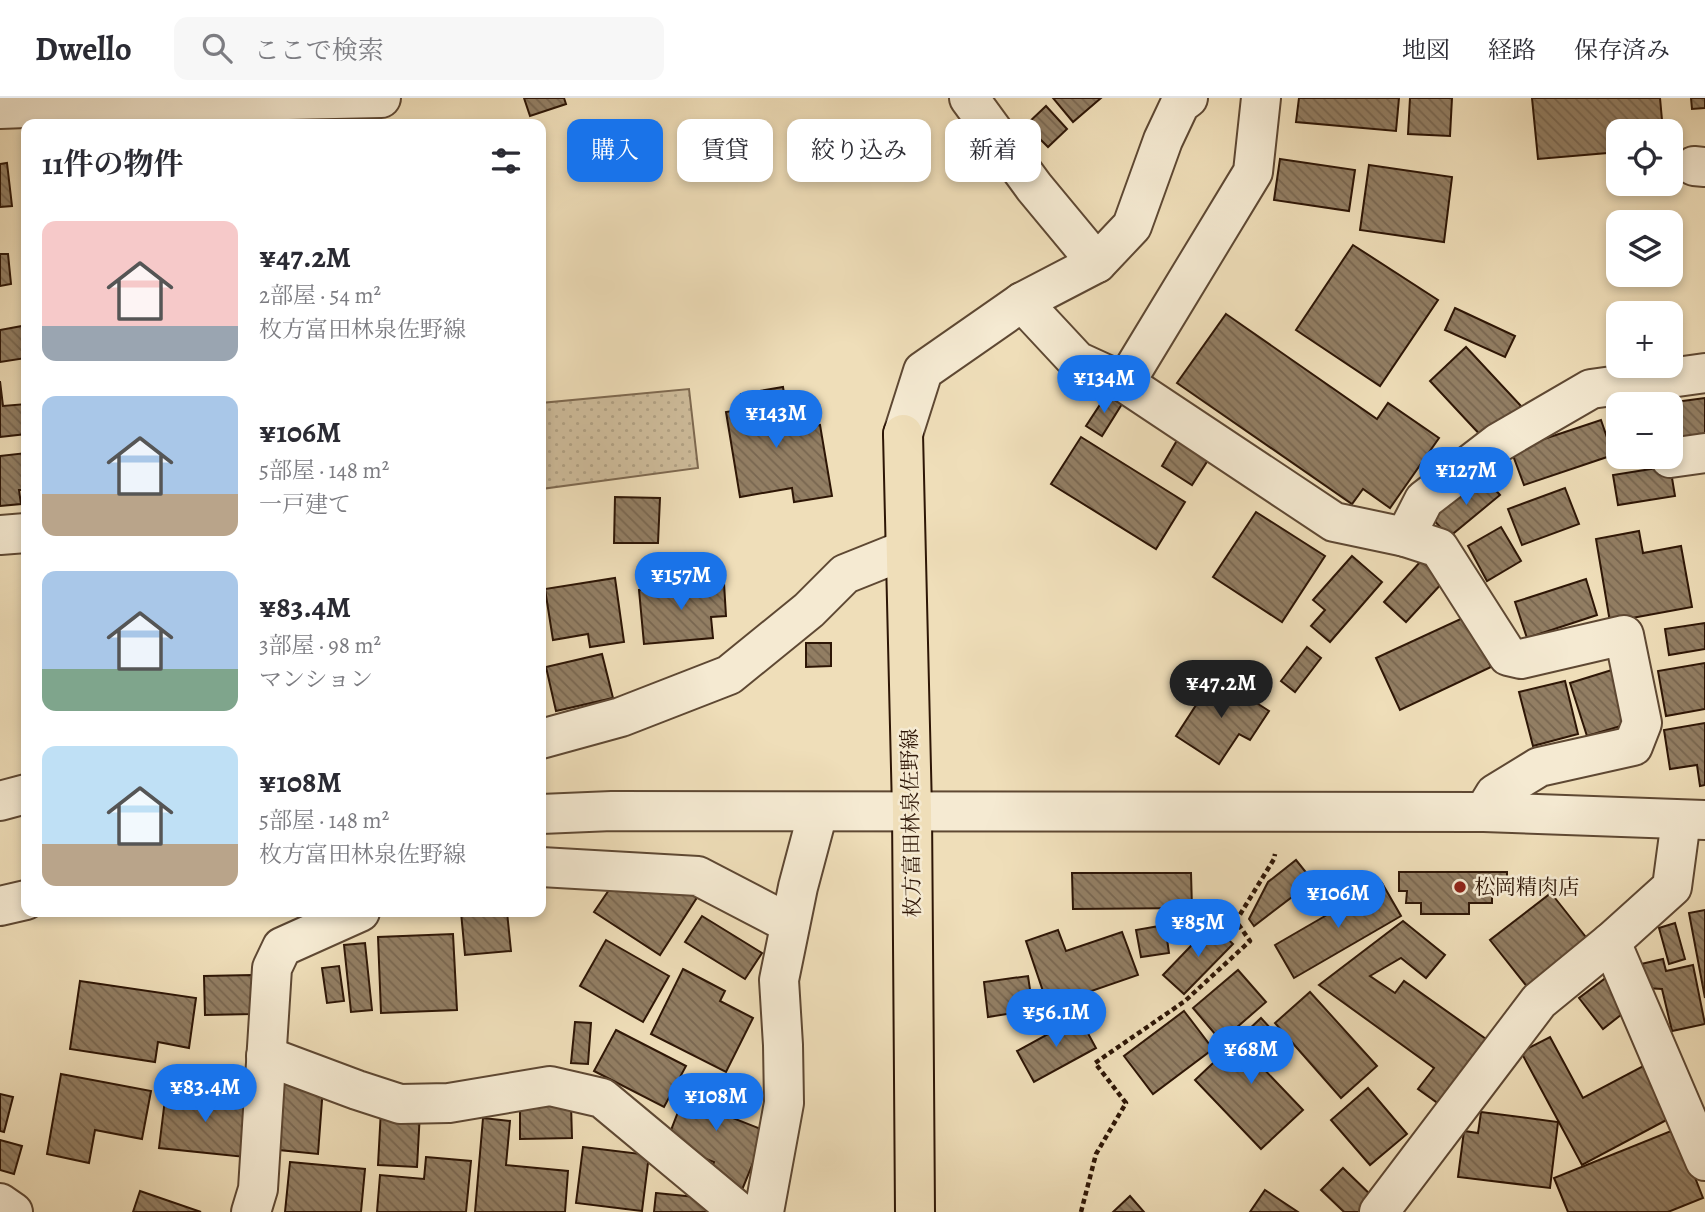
<!DOCTYPE html>
<html lang="ja">
<head>
<meta charset="utf-8">
<style>
  body { margin:0; font-family:Alegreya,"Noto Serif JP",serif; background:#f7f7f7; color:#2b2b33; height:100vh; display:flex; flex-direction:column; font-size:26px; white-space:nowrap }
  * { box-sizing:border-box; margin:0 }
  p { font-size:23px; color:#7c7c81 }
  .icon { flex:none; width:38px; height:38px; fill:none; stroke:currentColor; stroke-width:2; stroke-linecap:round; stroke-linejoin:round }
  .map { position:relative; flex:1; overflow:hidden }
  .panel { position:absolute; left:21px; top:21px; width:525px; height:798px; display:flex; flex-direction:column; background:#fff; border-radius:14px; box-shadow:0 4px 10px #0003 }
  .panel>* { flex:none }
  .top-card { position:absolute; left:567px; top:21px; width:665px; height:63px; display:flex; gap:14px }
  .tools { position:absolute; left:1606px; top:21px; display:grid; gap:14px }
  .tools a { display:grid; place-items:center; width:77px; height:77px; border-radius:14px; background:#fff; box-shadow:0 4px 10px #0003; font-size:35px }
  .price { position:absolute; translate:-50% -60px; padding:0 16px; border-radius:24px; background:#1a73e8; color:#fff; font-size:23px; line-height:46px; filter:drop-shadow(0 2px 4px #0008) }
  .price::after { content:''; position:absolute; left:50%; top:42px; width:21px; height:16px; margin-left:-10px; background:inherit; clip-path:polygon(0 0,100% 0,50% 100%) }
  .price.current { background:#222; color:#fff }
  ul { padding:0; list-style:none }
  li { display:flex; align-items:center; gap:21px; height:175px; padding:0 21px }
  li span { display:grid; place-items:center; flex:none; width:196px; height:140px; border-radius:14px; color:#555 }
  li>.icon { margin-inline-start:auto }
  span .icon { width:84px; height:84px; fill:#fffc; stroke-width:1 }
  li b { font-size:30px }
  h2 { display:flex; justify-content:space-between; align-items:center; height:84px; padding:0 21px; font-size:30px }
  .chip { padding:0 24px; border-radius:14px; background:#fff; box-shadow:0 4px 10px #0003; font-size:24px; line-height:63px }
  .chip.current { background:#1a73e8; color:#fff }
  header { display:flex; align-items:center; gap:42px; box-sizing:border-box; height:98px; padding:0 35px; background:#fff; border-bottom:2px solid #e1e1e2 }
  header strong { font-size:33px }
  nav { display:flex; gap:38px; margin-inline-start:auto; font-size:24px }
  .search { width:490px; height:63px; background:#f7f7f7; display:flex; align-items:center; gap:18px; box-sizing:border-box; padding:0 24px; border-radius:14px; color:#7c7c81; font-size:26px }
  .map>svg:first-child { display:block }
  .grass { fill:url(#grass-dots); stroke:#7e6950; stroke-width:2 }
  .building { fill:url(#building-back-hatch); stroke:#2e1606; stroke-width:2 }
  .lines { fill:none; stroke-linecap:round; stroke-linejoin:round }
  .minor-casing { stroke:#5e4833; stroke-width:42 }
  .major-casing { stroke:#2e1606; stroke-width:42 }
  .path { stroke:#2e1606; stroke-width:4.5; stroke-dasharray:5 3.5; stroke-linecap:butt }
  .minor { stroke:#f5ead2; stroke-width:38 }
  .major { stroke:#efdeb9; stroke-width:38 }
  .poi-dot { fill:#8f2418; stroke:#f5ead2; stroke-width:2.5 }
  .labels { text-anchor:middle; dominant-baseline:central; stroke-width:5; stroke-linejoin:round; paint-order:stroke }
  .street-label { font-size:21px; fill:#2e1606; stroke:#f5ead2 }
  .poi-label { font-size:21px; fill:#2e1606; stroke:#f5ead2; text-anchor:start }
</style>
</head>
<body>
<header>
<strong>Dwello</strong>
<div class="search"><svg class="icon" aria-label="search" viewBox="0 0 24 24"><circle cx="10" cy="10" r="6"/><path d="M15 15l6 6"/></svg>ここで検索</div>
<nav><a>地図</a><a>経路</a><a>保存済み</a></nav>
</header>
<div class="map">
<svg width="1705" height="1114" viewBox="0 0 1705 1114">
  <defs>
    <pattern id="grass-dots" width="8" height="8" patternUnits="userSpaceOnUse" patternTransform="scale(1.75)"><rect width="8" height="8" fill="#cebc9b"/><path d="M2 2h.1M6 6h.1" fill="none" stroke="#b1a184" stroke-width="1.8" stroke-linecap="round"/></pattern>
    <pattern id="building-back-hatch" width="6" height="6" patternUnits="userSpaceOnUse" patternTransform="scale(1.75)"><rect width="6" height="6" fill="#927e63"/><path d="M-1 5l2 2M0 0l6 6M5-1l2 2" fill="none" stroke="#786650"/></pattern>
  </defs>
  <rect width="100%" height="100%" fill="#efdeb9"/>
  <filter id="stains"><feTurbulence type="fractalNoise" baseFrequency=".00286" numOctaves="4"/><feColorMatrix values="0 0 0 0 .2 0 0 0 0 .09 0 0 0 0 .02 0 0 0 .5 -.17"/></filter>
  <radialGradient id="worn" r=".72"><stop offset=".6" stop-color="#630" stop-opacity="0"/><stop offset="1" stop-color="#630" stop-opacity=".3"/></radialGradient>
  <path class="grass" d="M689,291L698,370L541,391V305Z"/>
  <g class="building">
    <path d="M524,0H564L566,6L530,18Z"/>
    <path d="M1053,0H1101L1073,24Z"/>
    <path d="M1299,0H1399L1396,33L1296,24Z"/>
    <path d="M1410,0H1452L1450,38L1408,36Z"/>
    <path d="M1532,0H1660L1663,33H1619V54L1538,61Z"/>
    <path d="M1691,0H1705V10L1692,11Z"/>
    <path d="M1046,8L1067,31L1048,49L1026,27Z"/>
    <path d="M1280,61L1355,72L1349,113L1274,102Z"/>
    <path d="M7,65L12,108L0,109V66Z"/>
    <path d="M1369,67L1452,79L1444,144L1360,132Z"/>
    <path d="M1353,147L1438,202L1380,288L1296,232Z"/>
    <path d="M0,156H8L11,186L0,188Z"/>
    <path d="M1455,210L1515,238L1505,259L1445,232Z"/>
    <path d="M1226,216L1377,321L1388,305L1439,340L1390,410L1363,391L1352,406L1177,285Z"/>
    <path d="M22,228L26,260L0,264V232Z"/>
    <path d="M1466,249L1521,308L1485,342L1430,283Z"/>
    <path d="M0,283L3,308L26,306V336L0,339Z"/>
    <path d="M783,289L790,332L820,327L832,398L794,404L792,390L740,399L726,314L744,311L741,296Z"/>
    <path d="M1107,296L1122,306L1102,338L1086,328Z"/>
    <path d="M1705,300V343L1671,348V306H1660Z"/>
    <path d="M1619,313V349L1610,315Z"/>
    <path d="M1601,322L1613,357L1524,387L1511,352Z"/>
    <path d="M1081,339L1185,404L1156,451L1051,386Z"/>
    <path d="M1179,339L1210,359L1192,387L1162,368Z"/>
    <path d="M26,355V392H19L21,406L0,408V358Z"/>
    <path d="M1670,368L1675,398L1618,407L1613,377Z"/>
    <path d="M1483,378L1500,397L1449,439L1432,420Z"/>
    <path d="M1565,390L1579,426L1522,447L1508,411Z"/>
    <path d="M615,399L660,400L658,445H614Z"/>
    <path d="M1256,414L1325,458L1282,524L1213,479Z"/>
    <path d="M1501,429L1521,463L1487,483L1468,448Z"/>
    <path d="M1639,433L1643,455L1681,448L1692,509L1610,524L1596,441Z"/>
    <path d="M1352,458L1382,484L1330,544L1311,528L1325,512L1313,502Z"/>
    <path d="M1421,463L1444,483L1406,524L1384,504Z"/>
    <path d="M615,480L624,544L590,549L588,536L553,542L545,491Z"/>
    <path d="M1586,481L1597,517L1527,540L1515,504Z"/>
    <path d="M724,485L726,518L711,519L713,540L644,546L639,492Z"/>
    <path d="M1467,518L1491,569L1400,612L1376,560Z"/>
    <path d="M1705,525V551L1669,557L1665,531Z"/>
    <path d="M806,545H831V568L806,569Z"/>
    <path d="M1307,549L1321,560L1295,594L1281,583Z"/>
    <path d="M602,556L613,600L556,613L546,569Z"/>
    <path d="M1705,565V611L1666,618L1658,573Z"/>
    <path d="M1615,571L1631,625L1587,638L1570,585Z"/>
    <path d="M1215,578L1269,613L1250,642L1239,636L1219,666L1176,638Z"/>
    <path d="M1565,583L1578,636L1533,648L1519,594Z"/>
    <path d="M1705,625V687L1700,688L1697,667L1670,671L1664,632Z"/>
    <path d="M1296,762L1313,783L1254,828L1249,821L1268,784Z"/>
    <path d="M1399,774H1507V793H1492V805H1469V816H1421V805H1406L1407,793H1399Z"/>
    <path d="M1072,775H1191L1192,810L1073,811Z"/>
    <path d="M1382,785L1401,818L1294,880L1275,847Z"/>
    <path d="M683,788L698,798L660,857L594,814L611,789Z"/>
    <path d="M1551,795L1589,843L1528,890L1490,842Z"/>
    <path d="M1705,812V900L1689,815Z"/>
    <path d="M461,814H507L511,853L465,857Z"/>
    <path d="M702,818L762,855L745,881L685,844Z"/>
    <path d="M1403,823L1445,857L1426,880L1401,860L1370,878L1395,895L1404,883L1486,941L1439,1006L1418,991L1434,970L1319,887Z"/>
    <path d="M1675,825L1685,861L1669,866L1659,830Z"/>
    <path d="M1212,826L1233,846L1184,896L1163,877Z"/>
    <path d="M1165,827L1169,855L1141,859L1136,832Z"/>
    <path d="M1058,832L1066,853L1122,834L1138,877L1048,908L1026,843Z"/>
    <path d="M453,836L457,912L381,915L378,839Z"/>
    <path d="M606,842L669,878L643,924L580,888Z"/>
    <path d="M365,845L372,912L351,914L344,847Z"/>
    <path d="M1663,861L1666,873L1693,867L1705,926L1672,933L1662,891L1646,890L1641,866Z"/>
    <path d="M339,868L344,903L327,905L322,870Z"/>
    <path d="M683,871L725,893L720,903L753,920L726,974L651,936Z"/>
    <path d="M1238,872L1266,904L1221,943L1193,910Z"/>
    <path d="M252,877L253,916L205,917L204,878Z"/>
    <path d="M1028,878L1033,912L988,919L984,884Z"/>
    <path d="M1607,879L1631,909L1603,931L1579,900Z"/>
    <path d="M80,883L196,900L189,950L158,944L155,964L70,951Z"/>
    <path d="M1310,894L1377,968L1341,1000L1275,925Z"/>
    <path d="M1184,913L1213,951L1153,996L1124,958Z"/>
    <path d="M1079,919L1096,950L1034,984L1017,953Z"/>
    <path d="M1261,920L1283,944L1259,966L1303,1012L1261,1051L1195,982Z"/>
    <path d="M575,924L591,925L588,966L571,965Z"/>
    <path d="M616,932L686,968L664,1009L594,973Z"/>
    <path d="M1550,939L1583,1000L1647,966L1674,1018L1582,1067L1521,954Z"/>
    <path d="M61,976L151,993L142,1041L95,1032L89,1065L47,1056Z"/>
    <path d="M692,978L734,994L725,1017L766,1033L742,1092L708,1079L714,1064L666,1045Z"/>
    <path d="M284,986L323,989L318,1056L279,1052Z"/>
    <path d="M1368,990L1407,1036L1370,1067L1331,1022Z"/>
    <path d="M166,993L251,1003L245,1059L159,1050Z"/>
    <path d="M0,996L13,999L4,1034L0,1033Z"/>
    <path d="M520,1006H571L572,1040L520,1041Z"/>
    <path d="M381,1011L420,1014L417,1069L378,1067Z"/>
    <path d="M1481,1014L1558,1024L1550,1090L1458,1079L1464,1033L1478,1035Z"/>
    <path d="M483,1020L510,1023L506,1067L568,1073L565,1114H475Z"/>
    <path d="M1676,1031L1703,1100L1668,1114H1568L1554,1080Z"/>
    <path d="M0,1042L22,1048L14,1076L0,1072Z"/>
    <path d="M583,1049L649,1057L642,1113L576,1105Z"/>
    <path d="M426,1059L471,1063L466,1114H377L380,1077L424,1081Z"/>
    <path d="M290,1064L365,1071L361,1114H285Z"/>
    <path d="M1343,1070L1374,1100L1360,1114H1344L1321,1092Z"/>
    <path d="M1265,1092L1298,1114H1250Z"/>
    <path d="M140,1093L201,1114H133Z"/>
    <path d="M656,1095L715,1101L714,1114H654Z"/>
    <path d="M1130,1098L1144,1114H1113Z"/>
  </g>
  <g class="lines">
    <g class="minor-casing">
      <g id="minor">
        <path d="M969,0L1034,89L1097,165"/>
        <path d="M0,11L157,5L381,0"/>
        <path d="M1694,68L1705,69"/>
        <path d="M1022,204L1077,263L1125,285L1334,424L1405,439L1439,450L1508,558L1521,561L1624,537L1642,625L1633,648L1539,669L1495,696L1484,714"/>
        <path d="M1125,285L1253,74L1261,0"/>
        <path d="M903,336L923,273L1022,204L1097,165L1132,128L1163,42L1180,6L1188,0"/>
        <path d="M1670,360L1705,355"/>
        <path d="M0,437L26,435"/>
        <path d="M1405,439L1424,402L1498,345L1591,291L1705,275"/>
        <path d="M541,641L621,619L729,577L809,512L845,476L905,452"/>
        <path d="M0,703L26,696"/>
        <path d="M541,716L612,713L1484,714L1705,722"/>
        <path d="M541,769L698,778L790,826"/>
        <path d="M0,808L26,802"/>
        <path d="M1611,844L1705,1063"/>
        <path d="M266,958L357,992L400,1006L449,1005L550,988L602,1000L739,1114"/>
        <path d="M0,1105L13,1114"/>
        <path d="M251,1114L258,1091L272,870L282,849L360,814"/>
        <path d="M764,1114L784,1005L783,947L779,882L798,789L818,714"/>
        <path d="M1379,1114L1539,903L1611,844L1672,789L1681,722"/>
      </g>
    </g>
    <g class="major-casing">
      <path id="major" d="M903,336L912,712L915,1114"/>
    </g>
    <path class="path" d="M1081,1114L1096,1056L1126,1005L1095,965L1185,903L1250,843L1236,823L1274,761L1275,756"/>
    <use href="#minor" class="minor"/>
    <use href="#major" class="major"/>
  </g>
  <circle class="poi-dot" cx="1460" cy="789" r="7"/>
  <g class="labels">
    <g class="street-label">
      <text transform="translate(911 725) rotate(-91)">枚方富田林泉佐野線</text>
    </g>
    <g class="poi-label">
      <text x="1474" y="789">松岡精肉店</text>
    </g>
  </g>
  <rect width="100%" height="100%" filter="url(#stains)"/>
  <rect width="100%" height="100%" fill="url(#worn)"/>
</svg>
<div class="tools">
<a><svg class="icon" aria-label="locate" viewBox="0 0 24 24"><circle cx="12" cy="12" r="6"/><path d="M12 2v4M12 18v4M2 12h4M18 12h4"/></svg></a>
<a><svg class="icon" aria-label="layers" viewBox="0 0 24 24"><path d="M12 4l9 5-9 5-9-5zM3 14l9 5 9-5"/></svg></a>
<a>+</a>
<a>−</a>
</div>
<b class="price" style="left:1104px;top:317px">¥134M</b>
<b class="price" style="left:776px;top:352px">¥143M</b>
<b class="price" style="left:1466px;top:409px">¥127M</b>
<b class="price" style="left:681px;top:514px">¥157M</b>
<b class="price current" style="left:1221px;top:622px">¥47.2M</b>
<b class="price" style="left:1338px;top:832px">¥106M</b>
<b class="price" style="left:1198px;top:861px">¥85M</b>
<b class="price" style="left:1056px;top:951px">¥56.1M</b>
<b class="price" style="left:1251px;top:988px">¥68M</b>
<b class="price" style="left:205px;top:1026px">¥83.4M</b>
<b class="price" style="left:716px;top:1035px">¥108M</b>
<div class="top-card">
<a class="chip current">購入</a>
<a class="chip">賃貸</a>
<a class="chip">絞り込み</a>
<a class="chip">新着</a>
</div>
<section class="panel">
<h2>11件の物件<svg class="icon" aria-label="filters" viewBox="0 0 24 24"><path d="M4 7h16M4 17h16"/><circle cx="9" cy="7" r="2"/><circle cx="15" cy="17" r="2"/></svg></h2>
<ul>
<li><span style="background:linear-gradient(#f6c9c9 75%,#9aa5b1 0)"><svg class="icon" aria-label="home" viewBox="0 0 24 24"><path d="M3 11l9-7 9 7M6 9v11h12V9"/></svg></span><div><b>¥47.2M</b><p>2部屋 · 54 m²</p><p>枚方富田林泉佐野線</p></div></li>
<li><span style="background:linear-gradient(#a9c7e8 70%,#b9a48a 0)"><svg class="icon" aria-label="home" viewBox="0 0 24 24"><path d="M3 11l9-7 9 7M6 9v11h12V9"/></svg></span><div><b>¥106M</b><p>5部屋 · 148 m²</p><p>一戸建て</p></div></li>
<li><span style="background:linear-gradient(#a9c7e8 70%,#7fa58c 0)"><svg class="icon" aria-label="home" viewBox="0 0 24 24"><path d="M3 11l9-7 9 7M6 9v11h12V9"/></svg></span><div><b>¥83.4M</b><p>3部屋 · 98 m²</p><p>マンション</p></div></li>
<li><span style="background:linear-gradient(#bfe0f5 70%,#b9a48a 0)"><svg class="icon" aria-label="home" viewBox="0 0 24 24"><path d="M3 11l9-7 9 7M6 9v11h12V9"/></svg></span><div><b>¥108M</b><p>5部屋 · 148 m²</p><p>枚方富田林泉佐野線</p></div></li>
</ul>
</section>
</div>
</body>
</html>
